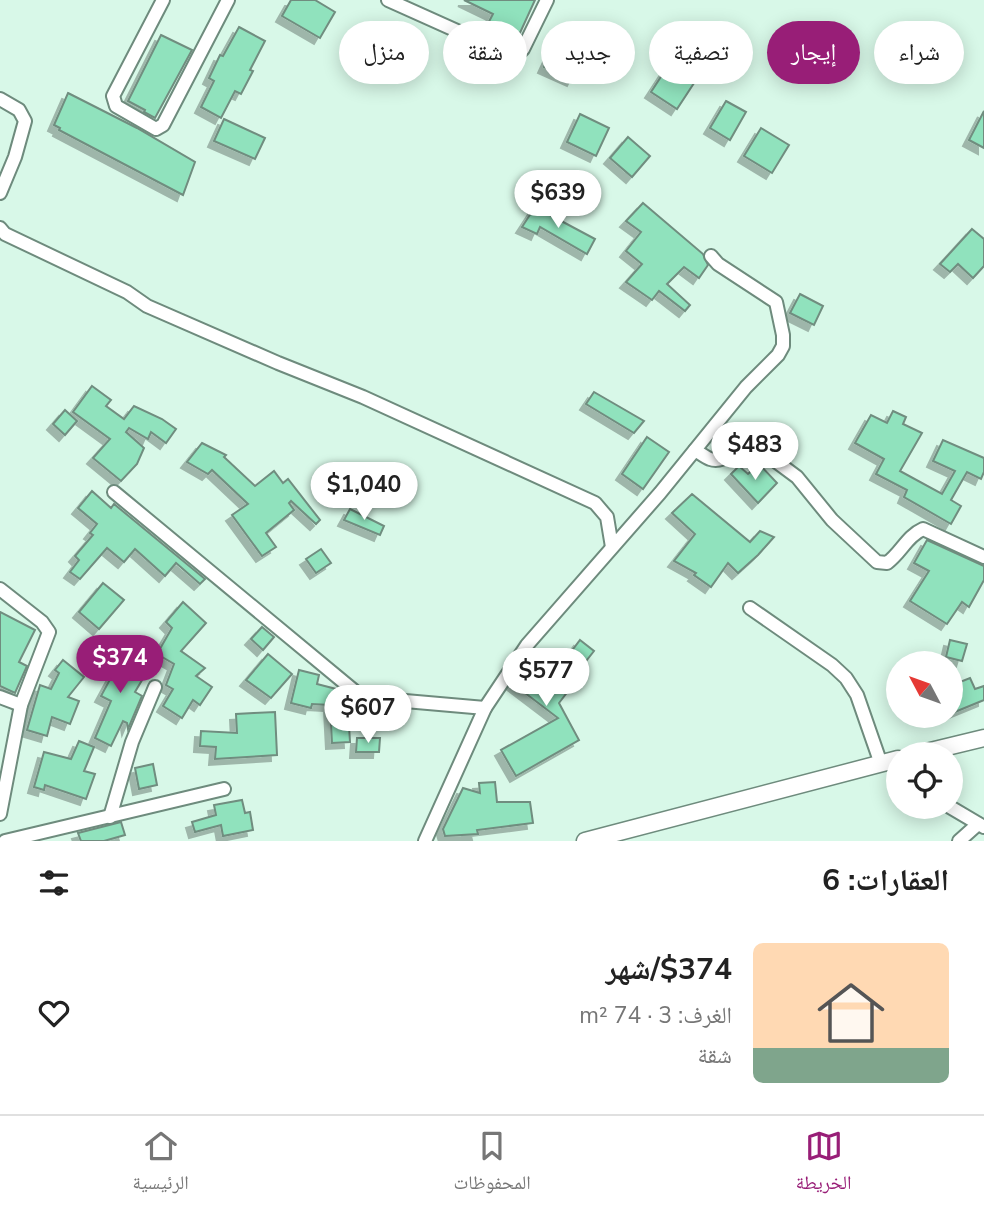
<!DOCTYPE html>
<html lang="ar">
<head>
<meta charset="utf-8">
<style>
  body { margin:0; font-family:"Nunito Sans","Noto Naskh Arabic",sans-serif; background:#f2f2f2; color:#222; direction:rtl; height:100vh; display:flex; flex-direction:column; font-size:26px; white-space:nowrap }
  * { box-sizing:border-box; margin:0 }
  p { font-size:23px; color:#767676 }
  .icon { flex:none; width:38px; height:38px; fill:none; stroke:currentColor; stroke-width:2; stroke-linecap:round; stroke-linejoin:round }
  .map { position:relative; height:841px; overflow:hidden; direction:ltr }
  .details { display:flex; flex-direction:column; background:#fff; flex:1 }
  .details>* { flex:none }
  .banner { position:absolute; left:21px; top:21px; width:943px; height:63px; direction:rtl; display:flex; gap:14px }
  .needle { width:46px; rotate:311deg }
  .fabs { position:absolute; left:886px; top:651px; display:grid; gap:14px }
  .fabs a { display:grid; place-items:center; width:77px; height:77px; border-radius:50%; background:#fff; box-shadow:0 4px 18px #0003; font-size:35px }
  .price { position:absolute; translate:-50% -60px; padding:0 16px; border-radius:24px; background:#fff; color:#222; font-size:23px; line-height:46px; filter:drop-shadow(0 2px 4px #0008) }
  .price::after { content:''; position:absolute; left:50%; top:42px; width:21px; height:16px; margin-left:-10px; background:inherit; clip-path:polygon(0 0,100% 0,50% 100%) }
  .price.current { background:#981e77; color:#fff }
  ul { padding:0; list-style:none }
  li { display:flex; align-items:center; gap:21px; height:175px; padding:0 35px }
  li+li { border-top:2px solid #e0e0e0 }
  li span { display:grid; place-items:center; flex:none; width:196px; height:140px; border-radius:10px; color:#555 }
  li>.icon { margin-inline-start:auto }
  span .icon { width:84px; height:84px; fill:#fffc; stroke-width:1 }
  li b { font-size:30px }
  h2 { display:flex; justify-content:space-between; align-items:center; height:84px; padding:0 35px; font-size:30px }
  .pill { padding:0 24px; border-radius:32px; background:#fff; box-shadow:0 4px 18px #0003; font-size:24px; line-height:63px }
  .pill.current { background:#981e77; color:#fff }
  .tabs { display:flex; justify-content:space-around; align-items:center; height:98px; border-top:2px solid #e0e0e0; background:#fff; font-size:19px; color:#767676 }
  .tabs a { display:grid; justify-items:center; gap:4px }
  .tabs .current { color:#981e77 }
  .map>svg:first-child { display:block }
  .building { fill:#90e2bd; stroke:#708d7f; stroke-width:2; filter:url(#shadow) }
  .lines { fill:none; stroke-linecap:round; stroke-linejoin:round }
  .minor-casing { stroke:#6e8b7d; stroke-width:16 }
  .tertiary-casing { stroke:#6e8b7d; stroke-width:19 }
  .minor { stroke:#fff; stroke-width:12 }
  .tertiary { stroke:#fff; stroke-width:16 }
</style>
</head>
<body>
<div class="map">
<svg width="984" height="841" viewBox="0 0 984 841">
  <defs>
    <filter id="shadow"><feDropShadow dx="-6" dy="6" stdDeviation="0" flood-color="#0004"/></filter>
  </defs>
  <rect width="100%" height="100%" fill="#d8f8e8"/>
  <g class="building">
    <path d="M291,0H315L335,12L320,38L282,16Z"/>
    <path d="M464,0H535L514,46L483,33L493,14Z"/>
    <path d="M239,27L265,41L250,70L253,71L241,94L235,91L221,118L201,107L214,81L209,78L220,55L223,56Z"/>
    <path d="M161,35L192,50L155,118L144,112L145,110L128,101Z"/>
    <path d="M556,41L585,55L573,80L544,67Z"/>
    <path d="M670,63L696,80L677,109L651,92Z"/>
    <path d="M68,93L137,128L195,162L183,195L59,130L60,128L54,125Z"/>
    <path d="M726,101L746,112L730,140L710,128Z"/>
    <path d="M984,111V148L969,140Z"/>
    <path d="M580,114L609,128L596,156L567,142Z"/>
    <path d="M224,119L265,138L255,159L214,141Z"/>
    <path d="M761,128L789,145L772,173L744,156Z"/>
    <path d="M628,137L650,156L632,177L610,158Z"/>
    <path d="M643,203L703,254L708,265L699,278L684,267L667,284L690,305L685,311L659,291L652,300L626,282L642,264L626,251L641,232L626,221Z"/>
    <path d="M535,207L595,239L587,254L540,227L537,234L522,227Z"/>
    <path d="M972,229L984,239V266L973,278L958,264L950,272L940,264Z"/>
    <path d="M800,294L823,306L814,325L790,313Z"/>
    <path d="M92,386L111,400L106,406L124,419L134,406L162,419L176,429L166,443L151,432L148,439L129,428L126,432L144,448L137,464L121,481L93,458L110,439L73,412Z"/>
    <path d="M594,392L644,421L634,433L586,404Z"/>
    <path d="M65,410L77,421L65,435L53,424Z"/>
    <path d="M893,411L906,417L903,424L922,433L900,471L942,494L955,471L933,461L943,440L984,458V472L981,479L967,472L951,500L961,506L951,524L904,497L907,490L876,474L884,459L855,443L871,415L887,423Z"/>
    <path d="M647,437L669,452L643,489L622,474Z"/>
    <path d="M202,443L226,455L224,457L255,486L274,471L283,483L288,479L320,520L316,524L291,501L289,503L294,510L266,533L276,547L262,556L232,515L248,504L212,470L208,474L187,462Z"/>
    <path d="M759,464L777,483L758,503L731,474L739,466L748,474Z"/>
    <path d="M92,491L111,508L114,504L205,579L200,584L176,563L165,576L135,549L124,562L107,548L80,579L70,572L79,560L75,556L93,535L90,533L97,524L78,508Z"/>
    <path d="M692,494L750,542L760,531L774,537L758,555L738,573L728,563L711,587L694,575L696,573L674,561L695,534L672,513Z"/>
    <path d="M350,509L384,526L380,535L344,520Z"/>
    <path d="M927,540L984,566V580L969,607L962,602L947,624L910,601L929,571L914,563Z"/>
    <path d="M321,549L331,563L316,573L306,559Z"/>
    <path d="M103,583L124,600L99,629L79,612Z"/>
    <path d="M183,602L206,623L181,651L205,668L196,676L212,687L200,705L193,700L182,718L163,706L173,689L166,685L174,664L157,654L172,628L166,622Z"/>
    <path d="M0,612L35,630L19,662L27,666L15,693L0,686Z"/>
    <path d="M262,627L274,637L263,650L251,639Z"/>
    <path d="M580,640L594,651L572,679L575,682L559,703L579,740L516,776L501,750L558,718L512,683L534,652L558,669Z"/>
    <path d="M950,640L967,644L962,661L946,657Z"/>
    <path d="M111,648L148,670L135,692L142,696L128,729L127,723L123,721L111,746L95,738L111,701L101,696L114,672L102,664Z"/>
    <path d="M268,654L292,674L271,698L246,680Z"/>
    <path d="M63,660L84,677L68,697L79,701L70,724L52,717L47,736L27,730L40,685L51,689L59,673L55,670Z"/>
    <path d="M299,670L319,675L317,684L340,690L353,701L368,706V710L348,709L350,742L332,743L330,705L312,704L311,708L291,703Z"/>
    <path d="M970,678L975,689L984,686V700L950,714V686Z"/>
    <path d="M275,712L277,755L215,759L216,747L200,746L201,731L237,733L236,714Z"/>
    <path d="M357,738H380L379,752H356Z"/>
    <path d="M79,741L94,747L84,771L95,774L86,799L45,785L44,790L34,787L44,752L71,759Z"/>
    <path d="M153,764L157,785L139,789L135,768Z"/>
    <path d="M495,782L497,802H530L533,823L477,830L478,834L445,836L443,829L463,788L480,793L479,783Z"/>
    <path d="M242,800L245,813L250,812L253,830L223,836L221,825L195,832L192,822L216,815L214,805Z"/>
    <path d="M121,822L125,835L104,841H81L78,833Z"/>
  </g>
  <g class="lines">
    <g class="minor-casing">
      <g id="minor">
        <path d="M163,0L113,96L116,106L156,129L163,125L228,0"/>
        <path d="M388,0L515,57L523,49L547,0"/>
        <path d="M0,99L19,110L25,121L15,157L0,193"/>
        <path d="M0,228L5,234L127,292L147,306L278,363L363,397L595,503L607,517L612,547"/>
        <path d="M695,450C700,453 705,457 710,459C728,465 741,440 758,448L797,477L832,520L877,562L887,563C901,553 907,536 923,529L984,557"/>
        <path d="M114,492L358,694L371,698L485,708"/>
        <path d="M0,589L42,622L49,632L21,705L0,814"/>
        <path d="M750,608L832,665L846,678L857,695L881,764"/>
        <path d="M0,697L21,705"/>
        <path d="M950,807L984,827"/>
        <path d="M110,817L132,742L155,687"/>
        <path d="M5,841L224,789"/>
        <path d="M425,841L485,708L527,645L660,493L746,387L778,355L783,346V335L776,302L718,264L711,256"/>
        <path d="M959,841L978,824"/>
      </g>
    </g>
    <g class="tertiary-casing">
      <g id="tertiary">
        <path d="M918,754L984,738"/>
        <path d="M585,841L898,759"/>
      </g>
    </g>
    <use href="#minor" class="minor"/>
    <use href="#tertiary" class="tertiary"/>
  </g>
</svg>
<div class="fabs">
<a><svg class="needle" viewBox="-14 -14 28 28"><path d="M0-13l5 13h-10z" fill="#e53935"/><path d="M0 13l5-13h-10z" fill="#767676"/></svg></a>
<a><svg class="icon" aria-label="locate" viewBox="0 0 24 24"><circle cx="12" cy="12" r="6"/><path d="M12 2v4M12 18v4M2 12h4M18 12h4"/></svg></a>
</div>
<b class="price" style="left:558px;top:230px">$639</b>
<b class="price" style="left:755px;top:482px">$483</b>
<b class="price" style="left:364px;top:522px">$1,040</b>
<b class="price current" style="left:120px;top:695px">$374</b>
<b class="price" style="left:546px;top:708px">$577</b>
<b class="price" style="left:368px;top:745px">$607</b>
<div class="banner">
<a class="pill">شراء</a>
<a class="pill current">إيجار</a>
<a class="pill">تصفية</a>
<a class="pill">جديد</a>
<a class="pill">شقة</a>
<a class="pill">منزل</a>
</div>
</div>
<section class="details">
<h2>العقارات: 6<svg class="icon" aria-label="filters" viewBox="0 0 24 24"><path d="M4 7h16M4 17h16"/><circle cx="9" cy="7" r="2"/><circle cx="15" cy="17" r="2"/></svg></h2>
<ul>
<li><span style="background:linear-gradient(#ffd9b3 75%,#7fa58c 0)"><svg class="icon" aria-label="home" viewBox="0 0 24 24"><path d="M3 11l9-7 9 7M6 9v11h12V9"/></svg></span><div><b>$374/شهر</b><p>الغرف: 3 · 74 m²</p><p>شقة</p></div><svg class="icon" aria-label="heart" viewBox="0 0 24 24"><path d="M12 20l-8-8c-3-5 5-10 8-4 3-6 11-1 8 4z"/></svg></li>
</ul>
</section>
<nav class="tabs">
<a class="current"><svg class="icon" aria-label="map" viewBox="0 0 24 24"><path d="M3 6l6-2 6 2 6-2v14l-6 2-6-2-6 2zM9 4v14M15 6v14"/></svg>الخريطة</a>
<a><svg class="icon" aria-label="saved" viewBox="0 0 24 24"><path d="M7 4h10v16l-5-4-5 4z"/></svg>المحفوظات</a>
<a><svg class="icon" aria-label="home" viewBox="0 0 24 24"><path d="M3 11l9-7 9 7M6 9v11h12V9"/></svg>الرئيسية</a>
</nav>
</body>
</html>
